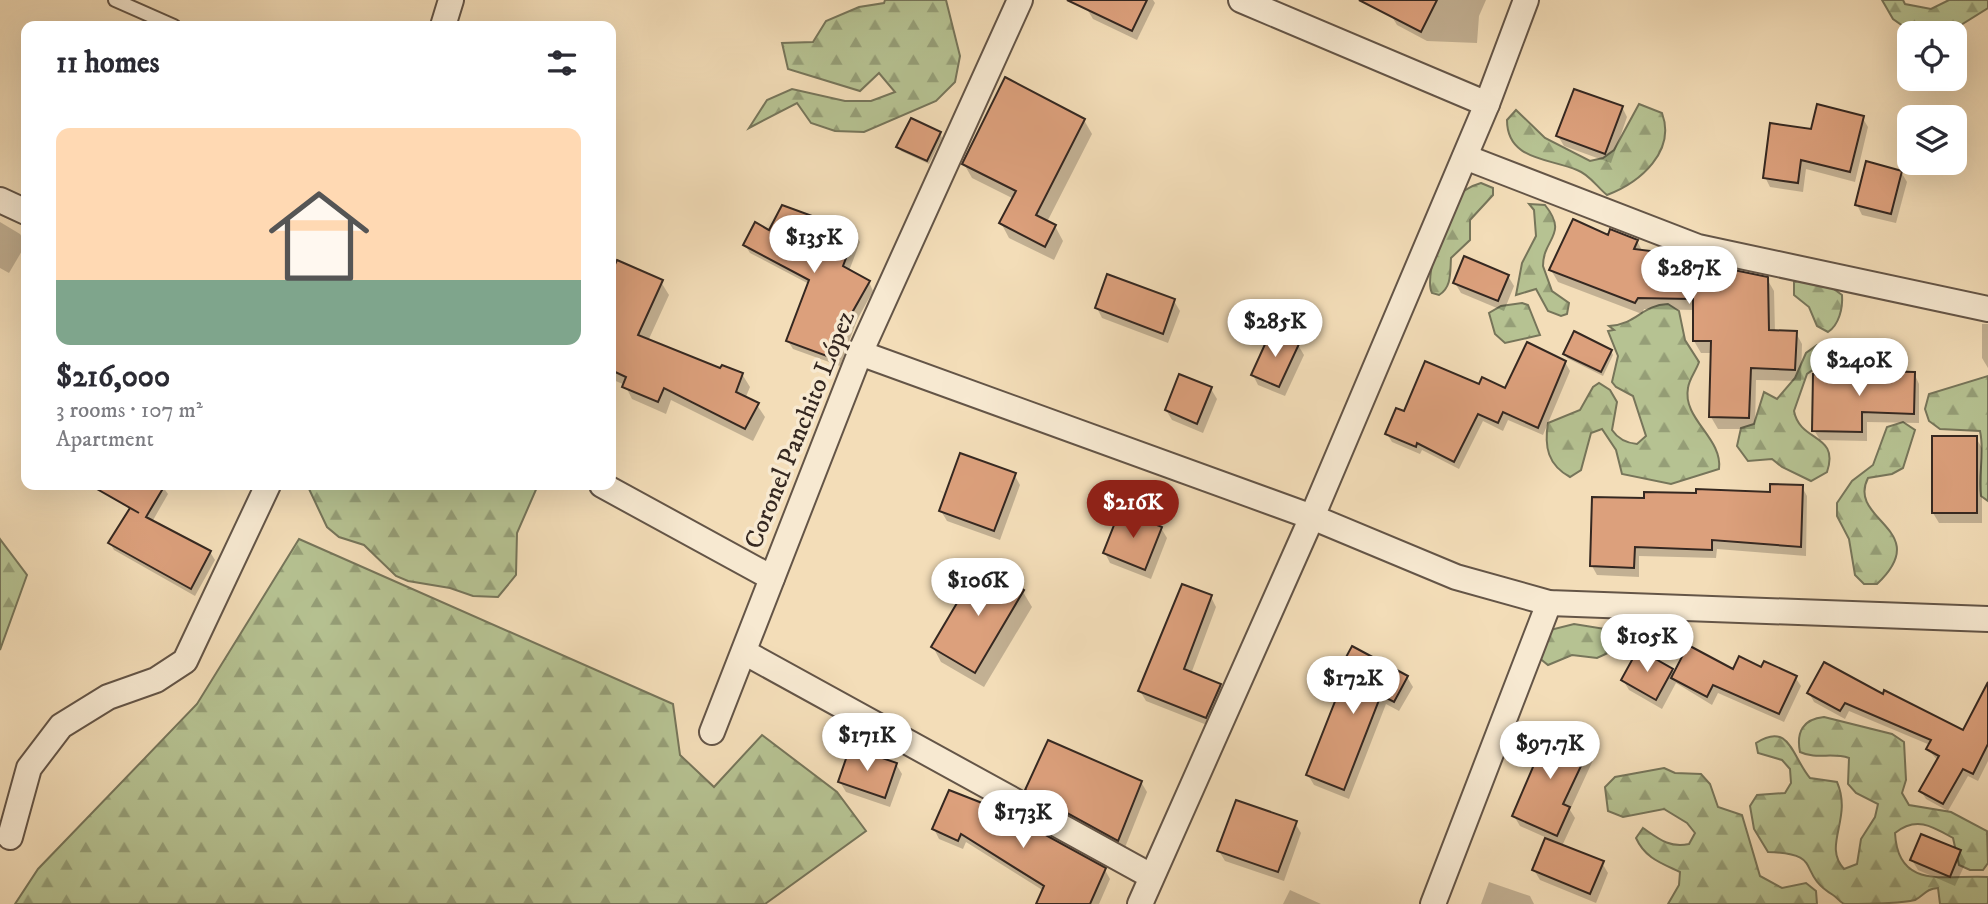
<!DOCTYPE html>
<html lang="en">
<head>
<meta charset="utf-8">
<style>
  body { margin:0; font-family:"IM FELL DW Pica",serif; background:#f2f2f3; color:#2b2b33; height:100vh; display:flex; flex-direction:column; font-size:26px; white-space:nowrap }
  * { box-sizing:border-box; margin:0 }
  p { font-size:23px; color:#7c7c81 }
  .icon { flex:none; width:38px; height:38px; fill:none; stroke:currentColor; stroke-width:2; stroke-linecap:round; stroke-linejoin:round }
  .map { position:relative; flex:1; overflow:hidden }
  .panel { position:absolute; left:21px; top:21px; width:595px; height:469px; display:flex; flex-direction:column; background:#fff; border-radius:14px; box-shadow:0 7px 28px #0002 }
  .panel>* { flex:none }
  .tools { position:absolute; left:1897px; top:21px; display:grid; gap:14px }
  .tools a { display:grid; place-items:center; width:70px; height:70px; border-radius:14px; background:#fff; box-shadow:0 7px 28px #0002; font-size:35px }
  .price { position:absolute; translate:-50% -60px; padding:0 16px; border-radius:24px; background:#fff; color:#222; font-size:23px; line-height:46px; filter:drop-shadow(0 2px 4px #0008) }
  .price::after { content:''; position:absolute; left:50%; top:42px; width:21px; height:16px; margin-left:-10px; background:inherit; clip-path:polygon(0 0,100% 0,50% 100%) }
  .price.current { background:#8f2418; color:#fff }
  ul { padding:0; list-style:none }
  li { display:grid; align-content:center; gap:14px; height:371px; padding:0 35px }
  li+li { border-top:2px solid #e1e1e2 }
  li span { display:grid; place-items:center; height:217px; border-radius:14px; color:#555 }
  li>.icon { margin-inline-start:auto }
  span .icon { width:126px; height:126px; fill:#fffc; stroke-width:1 }
  li b { font-size:30px }
  h2 { display:flex; justify-content:space-between; align-items:center; height:84px; padding:0 35px; font-size:30px }
  .map>svg:first-child { display:block }
  .forest { fill:url(#forest-firs); stroke:#76755a; stroke-width:2 }
  .shadow { fill:#0003 }
  .building { fill:#dca07c; stroke:#352821; stroke-width:2 }
  .lines { fill:none; stroke-linecap:round; stroke-linejoin:round }
  .service-casing { stroke:#645547; stroke-width:16 }
  .minor-casing { stroke:#645547; stroke-width:28 }
  .service { stroke:#f7e9d1; stroke-width:12 }
  .minor { stroke:#f7e9d1; stroke-width:24 }
  .labels { text-anchor:middle; dominant-baseline:central; stroke-width:7; stroke-linejoin:round; paint-order:stroke }
  .street-label { font-size:26px; fill:#352821; stroke:#f7e9d1 }
</style>
</head>
<body>
<div class="map">
<svg width="1988" height="904" viewBox="0 0 1988 904">
  <defs>
    <pattern id="forest-firs" width="22" height="20" patternUnits="userSpaceOnUse" patternTransform="scale(1.75)"><rect width="22" height="20" fill="#b6c292"/><path d="M5 1l3.5 6h-7zM16 11l3.5 6h-7z" fill="#959e77"/></pattern>
  </defs>
  <rect width="100%" height="100%" fill="#f3ddb8"/>
  <filter id="stains"><feTurbulence type="fractalNoise" baseFrequency=".00286" numOctaves="4"/><feColorMatrix values="0 0 0 0 .2 0 0 0 0 .09 0 0 0 0 .02 0 0 0 .5 -.17"/></filter>
  <radialGradient id="worn" r=".72"><stop offset=".6" stop-color="#630" stop-opacity="0"/><stop offset="1" stop-color="#630" stop-opacity=".3"/></radialGradient>
  <g class="forest">
    <path d="M885,0H946L960,56L955,82L936,101L864,132L835,131L811,123L797,103L749,128L767,100L792,89L845,101H871L895,92L879,73L860,91L788,69L782,43L813,42L826,21L859,7L884,3Z"/>
    <path d="M1882,0H1903L1905,4L1931,9L1949,0H1988V8L1948,33H1913L1893,19Z"/>
    <path d="M1639,104L1662,113C1676,151 1641,182 1607,195C1597,187 1589,174 1577,170C1548,158 1507,160 1507,120L1516,110L1545,138L1590,161L1603,158L1614,150Z"/>
    <path d="M1481,183L1493,188V195L1470,220V240L1451,258C1450,272 1452,287 1439,295L1432,293C1424,277 1444,218 1455,201C1461,191 1470,186 1481,183Z"/>
    <path d="M1529,204L1545,205C1569,235 1543,238 1543,266L1552,291L1569,303L1567,314L1561,316L1548,311L1536,289L1516,295L1522,263L1536,236L1534,210Z"/>
    <path d="M1805,279L1831,287L1842,295C1843,308 1839,325 1828,332L1817,326L1809,307L1794,295V282Z"/>
    <path d="M1522,303L1528,305L1540,335L1505,343L1495,334L1489,313L1501,306Z"/>
    <path d="M1668,304L1679,311L1685,340L1699,362C1696,371 1689,379 1688,388C1682,419 1723,438 1719,469L1671,484L1622,474L1616,450L1602,429L1591,433L1581,470L1570,477C1548,465 1544,447 1548,423L1580,410L1593,387L1599,383L1610,390L1617,402L1612,430C1618,439 1626,443 1637,444L1646,436L1633,396L1616,387L1612,382L1618,356L1608,331L1614,330L1609,326C1638,324 1641,305 1668,304Z"/>
    <path d="M1817,345L1822,350L1824,362L1807,374L1794,411C1800,443 1840,433 1827,472L1811,481L1782,467L1772,459L1748,461L1737,446L1741,428L1754,424L1764,392L1777,399L1795,378L1806,353Z"/>
    <path d="M1988,376V501L1981,496C1978,474 1985,453 1980,431L1940,429L1929,421L1925,409L1929,394Z"/>
    <path d="M1903,422L1915,430L1903,468L1892,474L1868,478C1846,521 1935,529 1877,584H1864L1855,575L1849,539L1837,516V503L1852,481L1873,465L1887,427Z"/>
    <path d="M313,485H538L517,533L516,575L498,597L473,596L450,588L408,581L396,576L364,545L339,537L327,527L309,489Z"/>
    <path d="M0,539L27,575L0,650Z"/>
    <path d="M299,539L673,704L680,755L714,787L762,735L837,792L866,831L765,904H15L38,869L197,704Z"/>
    <path d="M1672,616L1677,628L1675,640L1663,645L1621,647L1597,658L1572,655L1548,665L1538,657L1546,631L1574,624L1611,630L1648,618Z"/>
    <path d="M1824,717L1892,734L1904,742L1906,780L1902,793L1909,805L1951,812L1987,831L1988,863L1983,870H1970L1959,865L1953,838C1932,826 1916,816 1895,833C1898,892 1949,874 1988,877V904H1940L1938,888C1925,889 1925,895 1915,900C1898,904 1864,904 1845,904C1840,903 1838,898 1833,895C1795,872 1826,854 1768,852L1754,829L1750,806L1757,795L1785,793L1791,783L1790,769L1782,760L1758,753L1756,743C1790,721 1792,757 1810,778L1837,782C1853,819 1822,845 1844,869L1857,864L1861,839L1875,817L1878,804L1856,793L1848,784L1849,758C1831,752 1817,760 1800,752C1796,732 1803,719 1824,717Z"/>
    <path d="M1664,768L1675,773L1701,774L1710,784L1718,807L1742,815L1760,876L1782,888L1806,883L1816,891L1817,904H1668L1679,885L1680,872C1661,863 1645,858 1636,838L1643,828C1659,839 1669,848 1689,844L1695,833L1687,823L1664,809L1623,817L1608,811L1605,787L1615,777Z"/>
  </g>
  <g class="shadow">
    <path d="M1091,0H1153L1155,3L1137,40L1093,19L1087,9Z"/>
    <path d="M1366,0H1486L1479,16L1477,43L1427,41L1397,25L1391,15Z"/>
    <path d="M1622,107L1627,117L1611,163L1564,146L1558,136Z"/>
    <path d="M1862,117L1868,127L1855,182L1806,169L1803,192L1770,187L1765,177L1812,131Z"/>
    <path d="M1084,120L1092,134L1047,222L1055,226L1063,241L1054,260L1009,238L1001,223L1014,199L972,178L964,164Z"/>
    <path d="M940,133L942,138L929,164L901,151L898,146Z"/>
    <path d="M1901,172L1907,182L1896,223L1862,215L1857,205Z"/>
    <path d="M0,222L20,234L26,244L9,273L0,268Z"/>
    <path d="M855,234L860,242L849,271L869,282L873,291L857,320L840,366L793,349L788,341L809,284L750,253L745,245Z"/>
    <path d="M1609,237L1637,241L1643,252L1767,279L1774,291L1775,332L1796,333L1802,344L1801,381L1756,380L1755,429H1718L1711,417L1712,353H1701L1694,341V310L1644,309L1642,314L1558,282L1551,270Z"/>
    <path d="M618,262L661,282L669,295L648,341L721,370L742,374L750,387L745,399L757,405L765,417L753,441L671,400L666,414L632,399L625,385L611,379V277Z"/>
    <path d="M1508,276L1514,286L1504,311L1461,293L1455,283Z"/>
    <path d="M1174,301L1180,311L1168,343L1102,318L1097,308Z"/>
    <path d="M1982,324H1988V368L1982,358Z"/>
    <path d="M1298,345L1304,355L1285,396L1258,385L1253,375Z"/>
    <path d="M1611,351L1613,355L1603,376L1567,358L1565,354Z"/>
    <path d="M1565,362L1570,371L1543,435L1508,420L1503,431L1483,421L1459,469L1422,450L1420,454L1392,442L1387,434L1405,414L1480,386L1506,390Z"/>
    <path d="M1914,373L1919,384V423L1867,422V441L1820,440L1814,430L1872,377Z"/>
    <path d="M1211,389L1217,399L1203,433L1172,420L1166,410Z"/>
    <path d="M1976,438L1982,448V523H1939L1933,513Z"/>
    <path d="M1014,474L1020,485L1000,540L947,521L941,511Z"/>
    <path d="M134,485L163,487L168,494L152,522L210,552L215,560L195,596L114,550L110,543L130,511L124,503Z"/>
    <path d="M1802,487L1807,496L1806,556L1717,549L1716,558L1639,556V577L1597,575L1592,566L1645,500L1772,493Z"/>
    <path d="M1161,528L1167,538L1151,579L1110,563L1105,553Z"/>
    <path d="M1023,592L1032,607L984,687L941,662L933,647Z"/>
    <path d="M1211,597L1216,607L1191,674L1220,685L1226,696L1212,727L1146,701L1140,691Z"/>
    <path d="M1672,670L1675,675L1762,670L1795,677L1801,686L1784,722L1718,693L1712,705L1676,683L1662,709L1629,690L1623,680Z"/>
    <path d="M1340,672L1407,677L1413,687L1399,711L1386,704L1349,799L1314,785L1308,775L1345,681Z"/>
    <path d="M1988,688V761L1978,781L1968,776L1948,811L1926,799L1921,791L1938,761L1928,749L1930,745L1849,711L1845,719L1814,702L1809,693L1883,696L1963,733Z"/>
    <path d="M1589,748L1594,758L1570,810L1575,818L1562,846L1602,863L1608,873L1596,903L1540,880L1534,870L1547,838L1520,826L1514,816L1536,765L1531,757Z"/>
    <path d="M896,764L902,774L890,807L846,792L840,782Z"/>
    <path d="M1141,782L1147,792L1124,850L1033,800L1027,790Z"/>
    <path d="M999,811L1105,870L1110,879L1099,904H1038L1044,891L966,842L963,849L939,839L934,829Z"/>
    <path d="M1295,823L1301,833L1284,881L1225,861L1219,851Z"/>
    <path d="M1960,851L1966,862L1955,886L1918,870L1912,860Z"/>
    <path d="M1489,882L1530,896L1534,904H1481Z"/>
    <path d="M1290,890L1321,904H1283Z"/>
  </g>
  <g class="building">
    <path d="M1067,0H1147L1132,31Z"/>
    <path d="M1359,0H1437L1421,32Z"/>
    <path d="M1005,77L1085,119L1036,215L1056,225L1045,247L999,223L1016,191L962,164Z"/>
    <path d="M1574,89L1623,106L1605,154L1556,136Z"/>
    <path d="M1817,104L1864,116L1850,172L1801,160L1798,183L1763,178L1770,123L1811,129Z"/>
    <path d="M911,118L941,132L927,161L896,147Z"/>
    <path d="M1866,161L1902,171L1891,214L1855,205Z"/>
    <path d="M782,205L856,232L843,266L870,281L853,311L835,359L786,341L809,280L743,245L755,222L769,230Z"/>
    <path d="M1573,219L1608,235L1610,229L1638,240L1634,249L1674,254L1695,262L1768,277L1769,330L1797,331L1795,370L1751,368L1749,418L1709,417L1711,341H1693V299L1638,298L1635,303L1549,270Z"/>
    <path d="M1464,256L1509,275L1498,301L1453,283Z"/>
    <path d="M617,260L663,280L638,335L720,368L722,365L743,373L736,392L759,403L745,429L664,388L658,402L622,387L626,377L611,370V273Z"/>
    <path d="M1107,274L1175,299L1163,334L1095,308Z"/>
    <path d="M1271,331L1299,344L1279,387L1251,375Z"/>
    <path d="M1574,331L1612,350L1601,372L1563,354Z"/>
    <path d="M1527,342L1566,361L1538,428L1503,412L1498,423L1478,414L1454,462L1417,443L1416,447L1385,434L1396,408L1404,411L1425,361L1479,384L1482,377L1505,388Z"/>
    <path d="M1870,371L1915,372L1914,414L1862,412V432L1812,431L1813,374L1870,375Z"/>
    <path d="M1179,374L1212,387L1197,424L1165,410Z"/>
    <rect x="1932" y="436" width="45" height="77"/>
    <path d="M960,453L1016,473L994,531L939,511Z"/>
    <path d="M1770,484L1803,485L1801,547L1712,540V550L1635,547L1634,568L1590,566L1592,497L1644,498V492L1696,493V489L1770,492Z"/>
    <path d="M90,485H165L146,517L211,551L191,589L108,543L130,508L139,513Z"/>
    <path d="M1120,510L1162,527L1145,570L1103,553Z"/>
    <path d="M980,564L1024,590L975,673L931,647Z"/>
    <path d="M1182,584L1212,595L1184,669L1221,684L1206,718L1138,691Z"/>
    <path d="M1688,645L1733,669L1739,656L1761,667L1764,661L1797,676L1779,714L1713,685L1707,697L1671,678Z"/>
    <path d="M1352,646L1408,676L1394,702L1381,695L1344,790L1306,775L1345,676L1338,672Z"/>
    <path d="M1638,649L1673,669L1656,700L1621,680Z"/>
    <path d="M1824,662L1883,694L1884,690L1963,730L1988,682V744L1973,774L1963,769L1943,804L1919,791L1939,756L1926,749L1931,740L1845,703L1840,711L1807,693Z"/>
    <path d="M1544,726L1590,747L1563,804L1570,807L1557,836L1512,816L1536,760L1530,757Z"/>
    <path d="M1048,740L1142,781L1118,841L1025,790Z"/>
    <path d="M850,747L897,763L885,798L838,782Z"/>
    <path d="M949,790L1000,810L1106,868L1090,904H1036L1044,886L961,834L958,841L932,829Z"/>
    <path d="M1236,800L1297,821L1278,872L1217,851Z"/>
    <path d="M1921,834L1961,850L1950,877L1910,860Z"/>
    <path d="M1545,838L1604,861L1590,894L1532,870Z"/>
  </g>
  <g class="lines">
    <g class="service-casing">
      <path id="service" d="M115,0L174,26"/>
    </g>
    <g class="minor-casing">
      <g id="minor">
        <path d="M1241,0L1487,104"/>
        <path d="M443,26L451,0"/>
        <path d="M1465,157L1698,247L1988,309"/>
        <path d="M0,200L26,212"/>
        <path d="M860,353L1312,517L1456,577L1549,603L1988,619"/>
        <path d="M602,485L772,578"/>
        <path d="M744,652L1151,876"/>
        <path d="M712,732L860,353L1020,0"/>
        <path d="M10,837L29,768L61,726L108,697L156,680L185,661L268,485"/>
        <path d="M1140,904L1312,517L1487,104L1526,0"/>
        <path d="M1433,904L1549,603"/>
      </g>
    </g>
    <use href="#service" class="service"/>
    <use href="#minor" class="minor"/>
  </g>
  <g class="labels">
    <g class="street-label">
      <text transform="translate(800 430) rotate(-68)">Coronel Panchito López</text>
    </g>
  </g>
  <rect width="100%" height="100%" filter="url(#stains)"/>
  <rect width="100%" height="100%" fill="url(#worn)"/>
</svg>
<div class="tools">
<a><svg class="icon" aria-label="locate" viewBox="0 0 24 24"><circle cx="12" cy="12" r="6"/><path d="M12 2v4M12 18v4M2 12h4M18 12h4"/></svg></a>
<a><svg class="icon" aria-label="layers" viewBox="0 0 24 24"><path d="M12 4l9 5-9 5-9-5zM3 14l9 5 9-5"/></svg></a>
</div>
<b class="price" style="left:814px;top:275px">$135K</b>
<b class="price" style="left:1689px;top:306px">$287K</b>
<b class="price" style="left:1275px;top:359px">$285K</b>
<b class="price" style="left:1859px;top:398px">$240K</b>
<b class="price current" style="left:1133px;top:540px">$216K</b>
<b class="price" style="left:978px;top:618px">$106K</b>
<b class="price" style="left:1647px;top:674px">$105K</b>
<b class="price" style="left:1353px;top:716px">$172K</b>
<b class="price" style="left:867px;top:773px">$171K</b>
<b class="price" style="left:1550px;top:781px">$97.7K</b>
<b class="price" style="left:1023px;top:850px">$173K</b>
<section class="panel">
<h2>11 homes<svg class="icon" aria-label="filters" viewBox="0 0 24 24"><path d="M4 7h16M4 17h16"/><circle cx="9" cy="7" r="2"/><circle cx="15" cy="17" r="2"/></svg></h2>
<ul>
<li><span style="background:linear-gradient(#ffd9b3 70%,#7fa58c 0)"><svg class="icon" aria-label="home" viewBox="0 0 24 24"><path d="M3 11l9-7 9 7M6 9v11h12V9"/></svg></span><div><b>$216,000</b><p>3 rooms · 107 m²</p><p>Apartment</p></div></li>
</ul>
</section>
</div>
</body>
</html>
